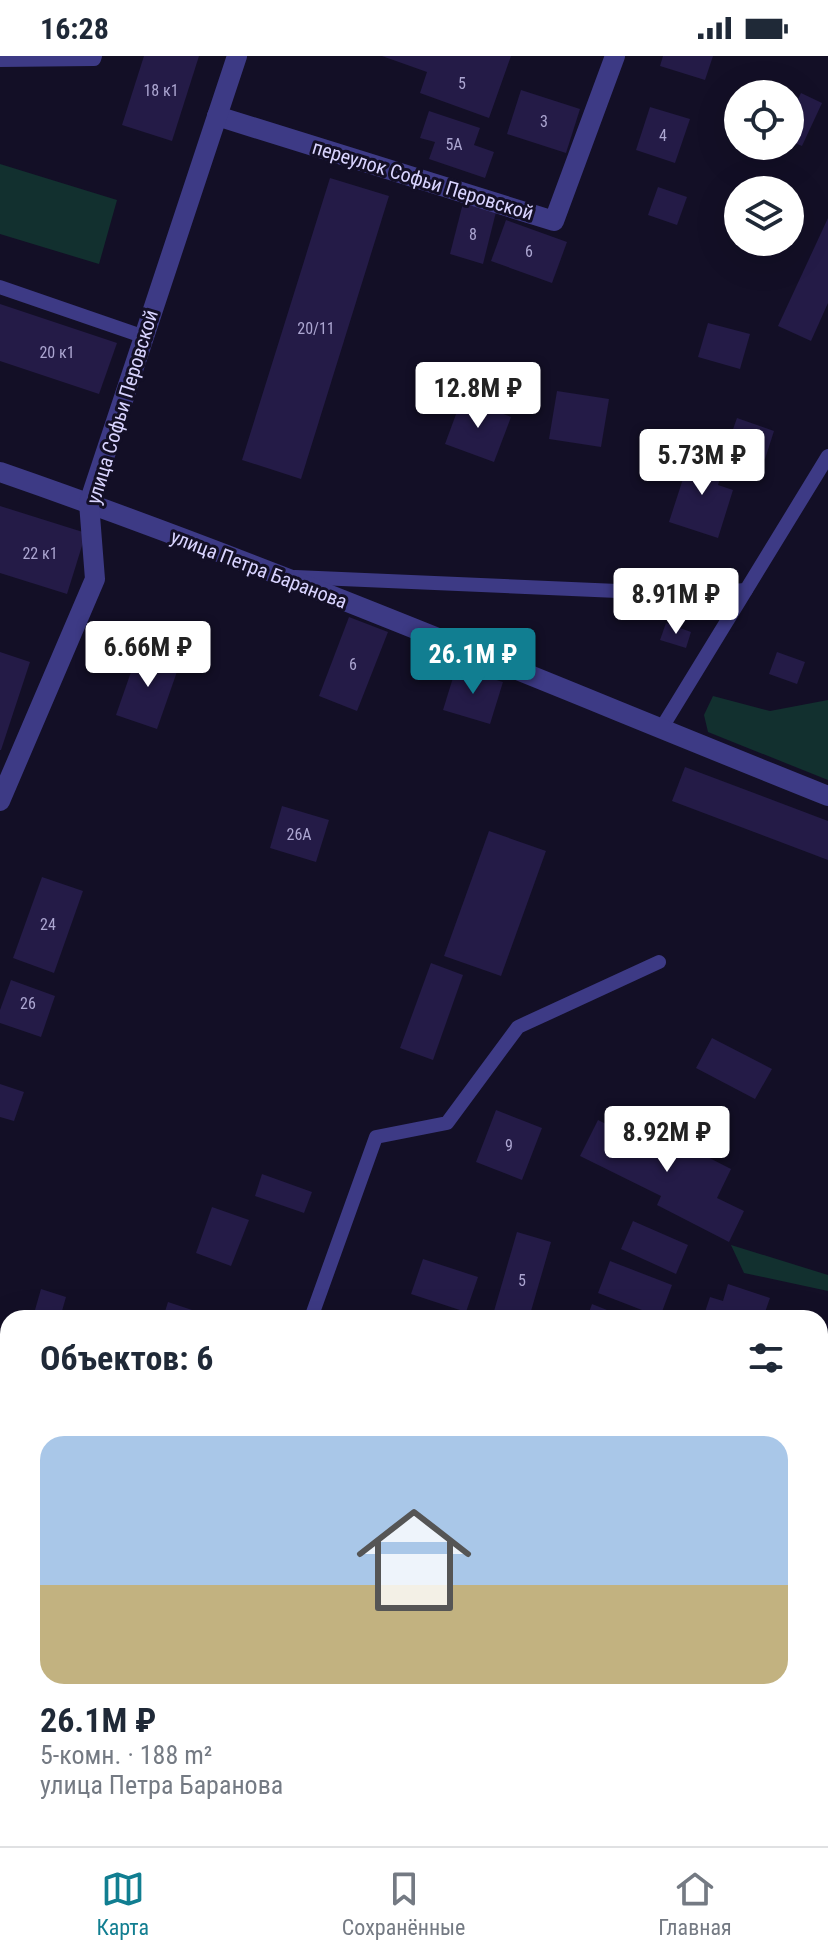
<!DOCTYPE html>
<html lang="ru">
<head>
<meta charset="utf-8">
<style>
  body { margin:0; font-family:"Roboto Condensed",sans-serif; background:#f6f6f7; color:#1f2937; height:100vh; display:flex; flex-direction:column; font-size:30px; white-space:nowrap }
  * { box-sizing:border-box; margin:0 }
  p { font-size:26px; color:#747a83 }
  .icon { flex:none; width:44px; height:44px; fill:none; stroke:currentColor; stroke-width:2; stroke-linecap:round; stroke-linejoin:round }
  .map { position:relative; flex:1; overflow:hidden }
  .panel { position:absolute; left:0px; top:1254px; width:828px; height:536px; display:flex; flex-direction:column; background:#fff; border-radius:24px 24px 0 0; box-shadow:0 8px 32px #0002 }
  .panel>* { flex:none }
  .controls { position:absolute; left:724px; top:24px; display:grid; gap:16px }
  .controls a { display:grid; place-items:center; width:80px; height:80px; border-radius:50%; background:#fff; box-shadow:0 8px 32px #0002; font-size:40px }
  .price { position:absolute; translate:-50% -68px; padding:0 18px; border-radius:8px; background:#fff; color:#222; font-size:26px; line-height:52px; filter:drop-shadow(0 2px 4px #0008) }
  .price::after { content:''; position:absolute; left:50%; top:48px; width:24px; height:18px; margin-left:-12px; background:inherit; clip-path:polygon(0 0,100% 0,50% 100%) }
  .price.selected { background:#117e91; color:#fff }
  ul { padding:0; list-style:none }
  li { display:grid; align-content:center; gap:16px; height:424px; padding:0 40px }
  li span { display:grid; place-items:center; height:248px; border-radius:24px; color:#555 }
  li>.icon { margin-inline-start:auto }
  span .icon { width:144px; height:144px; fill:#fffc; stroke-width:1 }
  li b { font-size:34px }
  h2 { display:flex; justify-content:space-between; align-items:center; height:96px; padding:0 40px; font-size:34px }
  .status { display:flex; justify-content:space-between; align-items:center; height:56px; padding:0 40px; background:#fff; direction:ltr }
  .status svg { height:22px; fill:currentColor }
  .dock { display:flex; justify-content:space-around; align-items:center; height:112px; border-top:2px solid #e0e1e3; background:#fff; font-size:22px; color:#747a83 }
  .dock a { display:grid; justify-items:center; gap:4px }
  .dock .selected { color:#117e91 }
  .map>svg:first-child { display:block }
  .green { fill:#12302f }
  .water { fill:#0c2248 }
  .building { fill:#241b47 }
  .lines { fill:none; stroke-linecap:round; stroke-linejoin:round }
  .path { stroke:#2fb8b0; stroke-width:5; stroke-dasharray:4 6; stroke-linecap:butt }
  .service { stroke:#3d3a85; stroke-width:14 }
  .minor { stroke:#3d3a85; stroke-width:20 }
  .labels { text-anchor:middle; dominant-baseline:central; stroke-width:6; stroke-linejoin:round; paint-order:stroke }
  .number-label { font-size:16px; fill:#aca6d1 }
  .street-label { font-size:20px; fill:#d9d4ff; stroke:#130f26 }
</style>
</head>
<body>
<div class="status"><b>16:28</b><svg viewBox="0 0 49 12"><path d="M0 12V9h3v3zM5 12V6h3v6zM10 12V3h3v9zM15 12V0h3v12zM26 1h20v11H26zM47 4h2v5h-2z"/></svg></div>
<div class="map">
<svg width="828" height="1790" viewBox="0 0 828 1790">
  <rect width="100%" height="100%" fill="#130f26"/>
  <g class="green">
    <path d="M0,108L117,144L99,208L0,178Z"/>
    <path d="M713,640L770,655L828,644V724L708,676L704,659Z"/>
    <path d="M731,1189L828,1219V1235L744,1217Z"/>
    <path d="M828,1361V1463L820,1472V1371Z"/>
    <path d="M8,1513V1782H700L713,1790H0V1514Z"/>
  </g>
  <path class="water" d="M828,1463V1790H750L751,1782H820V1472Z"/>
  <g class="building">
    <path d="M144,0H199L172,85L122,69Z"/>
    <path d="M382,0H511L489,62L420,37L427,16Z"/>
    <path d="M663,0H713L705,24L660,10Z"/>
    <path d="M521,34L580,53L566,97L507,78Z"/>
    <path d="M801,37L822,47L802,90L790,85V60Z"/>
    <path d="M650,51L690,63L675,107L636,94Z"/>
    <path d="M429,55L480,72L474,89L494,96L485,122L429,103L435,86L420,82Z"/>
    <path d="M330,122L389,140L301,423L242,404Z"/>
    <path d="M658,131L687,141L677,169L648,159Z"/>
    <path d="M463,147L496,156L483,208L450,198Z"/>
    <path d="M828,162V247L811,285L778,270Z"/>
    <path d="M506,164L567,186L552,227L491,205Z"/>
    <path d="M0,248L117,287L99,338L0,305Z"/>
    <path d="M708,267L750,278L740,313L698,301Z"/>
    <path d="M557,335L609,343L601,391L549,383Z"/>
    <path d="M462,342L511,361L494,406L445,388Z"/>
    <path d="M737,362L774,375L765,403L727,390Z"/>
    <path d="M692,395L725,406L718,429L733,434L718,482L669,466Z"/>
    <path d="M0,450L86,477L67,538L0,517Z"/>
    <path d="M349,561L388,576L357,655L319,640Z"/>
    <path d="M666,567L691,576L686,592L660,584Z"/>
    <path d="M139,593L180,607L157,673L116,659Z"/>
    <path d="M0,596L30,606L1,694H0Z"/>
    <path d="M777,596L805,606L797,628L769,618Z"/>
    <path d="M456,612L503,626L490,668L443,654Z"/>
    <path d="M685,711L828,765V804L672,745Z"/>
    <path d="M282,750L329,764L316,806L270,792Z"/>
    <path d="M489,775L546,795L501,920L444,900Z"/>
    <path d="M42,821L83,835L54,917L13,902Z"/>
    <path d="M431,907L463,919L433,1004L400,992Z"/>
    <path d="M11,924L55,940L41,981L0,967V954Z"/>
    <path d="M712,982L772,1013L755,1043L696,1012Z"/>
    <path d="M0,1028L24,1036L14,1065L0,1061Z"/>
    <path d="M496,1054L542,1072L522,1124L476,1106Z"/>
    <path d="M598,1064L628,1079L635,1064L731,1113L717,1142L744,1155L729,1186L657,1149L661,1140L580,1100Z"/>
    <path d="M262,1118L312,1136L304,1157L255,1140Z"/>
    <path d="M212,1151L249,1164L231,1210L196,1197Z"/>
    <path d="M633,1165L688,1189L676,1218L621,1193Z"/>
    <path d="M517,1176L551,1186L529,1262H492Z"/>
    <path d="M423,1203L478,1221L466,1256L411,1238Z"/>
    <path d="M610,1205L672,1229L660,1261L598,1237Z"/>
    <path d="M728,1228L770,1242L763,1262H714L704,1259L710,1241L723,1245Z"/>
    <path d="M41,1233L66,1241L60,1262L35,1254Z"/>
    <path d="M168,1246L192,1254L190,1262H163Z"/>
    <path d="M592,1248L627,1262H587Z"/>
    <path d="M0,1346L8,1349V1390L0,1387Z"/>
  </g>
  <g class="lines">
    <g class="path">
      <path d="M820,1399L828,1388"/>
      <path d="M737,1790L739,1782"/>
    </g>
    <g class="service">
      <path d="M0,4L94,3L95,0"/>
      <path d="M0,231L142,280"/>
      <path d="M295,521L687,538L746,534"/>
      <path d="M661,673L828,400"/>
      <path d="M311,1262L376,1081L447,1067L518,971L659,906"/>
    </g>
    <g class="minor">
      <path d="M217,60L554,165L615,0"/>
      <path d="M0,416C280,513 553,630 828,740"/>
      <path d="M0,745L95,523L89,447L237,0"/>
      <path d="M0,1304L8,1307"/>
    </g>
  </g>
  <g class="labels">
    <g class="number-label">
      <text x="462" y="27">5</text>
      <text x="161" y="34">18 к1</text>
      <text x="544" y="65">3</text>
      <text x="663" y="79">4</text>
      <text x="454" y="88">5А</text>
      <text x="473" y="178">8</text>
      <text x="529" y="195">6</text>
      <text x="316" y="272">20/11</text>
      <text x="57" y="296">20 к1</text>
      <text x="40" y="497">22 к1</text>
      <text x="353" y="608">6</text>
      <text x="299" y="778">26А</text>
      <text x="48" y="868">24</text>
      <text x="28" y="947">26</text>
      <text x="509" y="1089">9</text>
      <text x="522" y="1224">5</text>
    </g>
    <g class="street-label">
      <text transform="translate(423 124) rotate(17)">переулок Софьи Перовской</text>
      <text transform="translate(122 351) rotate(-73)">улица Софьи Перовской</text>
      <text transform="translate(259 513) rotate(21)">улица Петра Баранова</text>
    </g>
  </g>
</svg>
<div class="controls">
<a><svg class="icon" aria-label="locate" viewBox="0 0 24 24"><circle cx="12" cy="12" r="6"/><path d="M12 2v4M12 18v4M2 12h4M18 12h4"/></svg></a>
<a><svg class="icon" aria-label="layers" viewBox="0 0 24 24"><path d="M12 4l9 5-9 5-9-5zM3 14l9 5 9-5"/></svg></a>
</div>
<b class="price" style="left:478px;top:374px">12.8M ₽</b>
<b class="price" style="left:702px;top:441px">5.73M ₽</b>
<b class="price" style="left:676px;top:580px">8.91M ₽</b>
<b class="price" style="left:148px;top:633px">6.66M ₽</b>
<b class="price selected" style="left:473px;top:640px">26.1M ₽</b>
<b class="price" style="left:667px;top:1118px">8.92M ₽</b>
<section class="panel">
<h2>Объектов: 6<svg class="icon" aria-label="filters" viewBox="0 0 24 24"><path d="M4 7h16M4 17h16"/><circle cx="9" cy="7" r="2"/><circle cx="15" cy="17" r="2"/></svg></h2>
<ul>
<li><span style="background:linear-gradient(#a9c7e8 60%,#c2b280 0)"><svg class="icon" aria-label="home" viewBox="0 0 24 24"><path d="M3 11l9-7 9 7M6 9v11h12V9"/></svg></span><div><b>26.1M ₽</b><p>5-комн. · 188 m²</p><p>улица Петра Баранова</p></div></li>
</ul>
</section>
</div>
<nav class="dock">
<a class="selected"><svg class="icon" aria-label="map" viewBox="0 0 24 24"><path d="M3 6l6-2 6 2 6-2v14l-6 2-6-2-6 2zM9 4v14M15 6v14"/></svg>Карта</a>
<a><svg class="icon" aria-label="saved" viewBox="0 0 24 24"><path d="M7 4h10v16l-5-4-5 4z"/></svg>Сохранённые</a>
<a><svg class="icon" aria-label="home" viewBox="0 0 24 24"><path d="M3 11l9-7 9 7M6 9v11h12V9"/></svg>Главная</a>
</nav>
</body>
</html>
